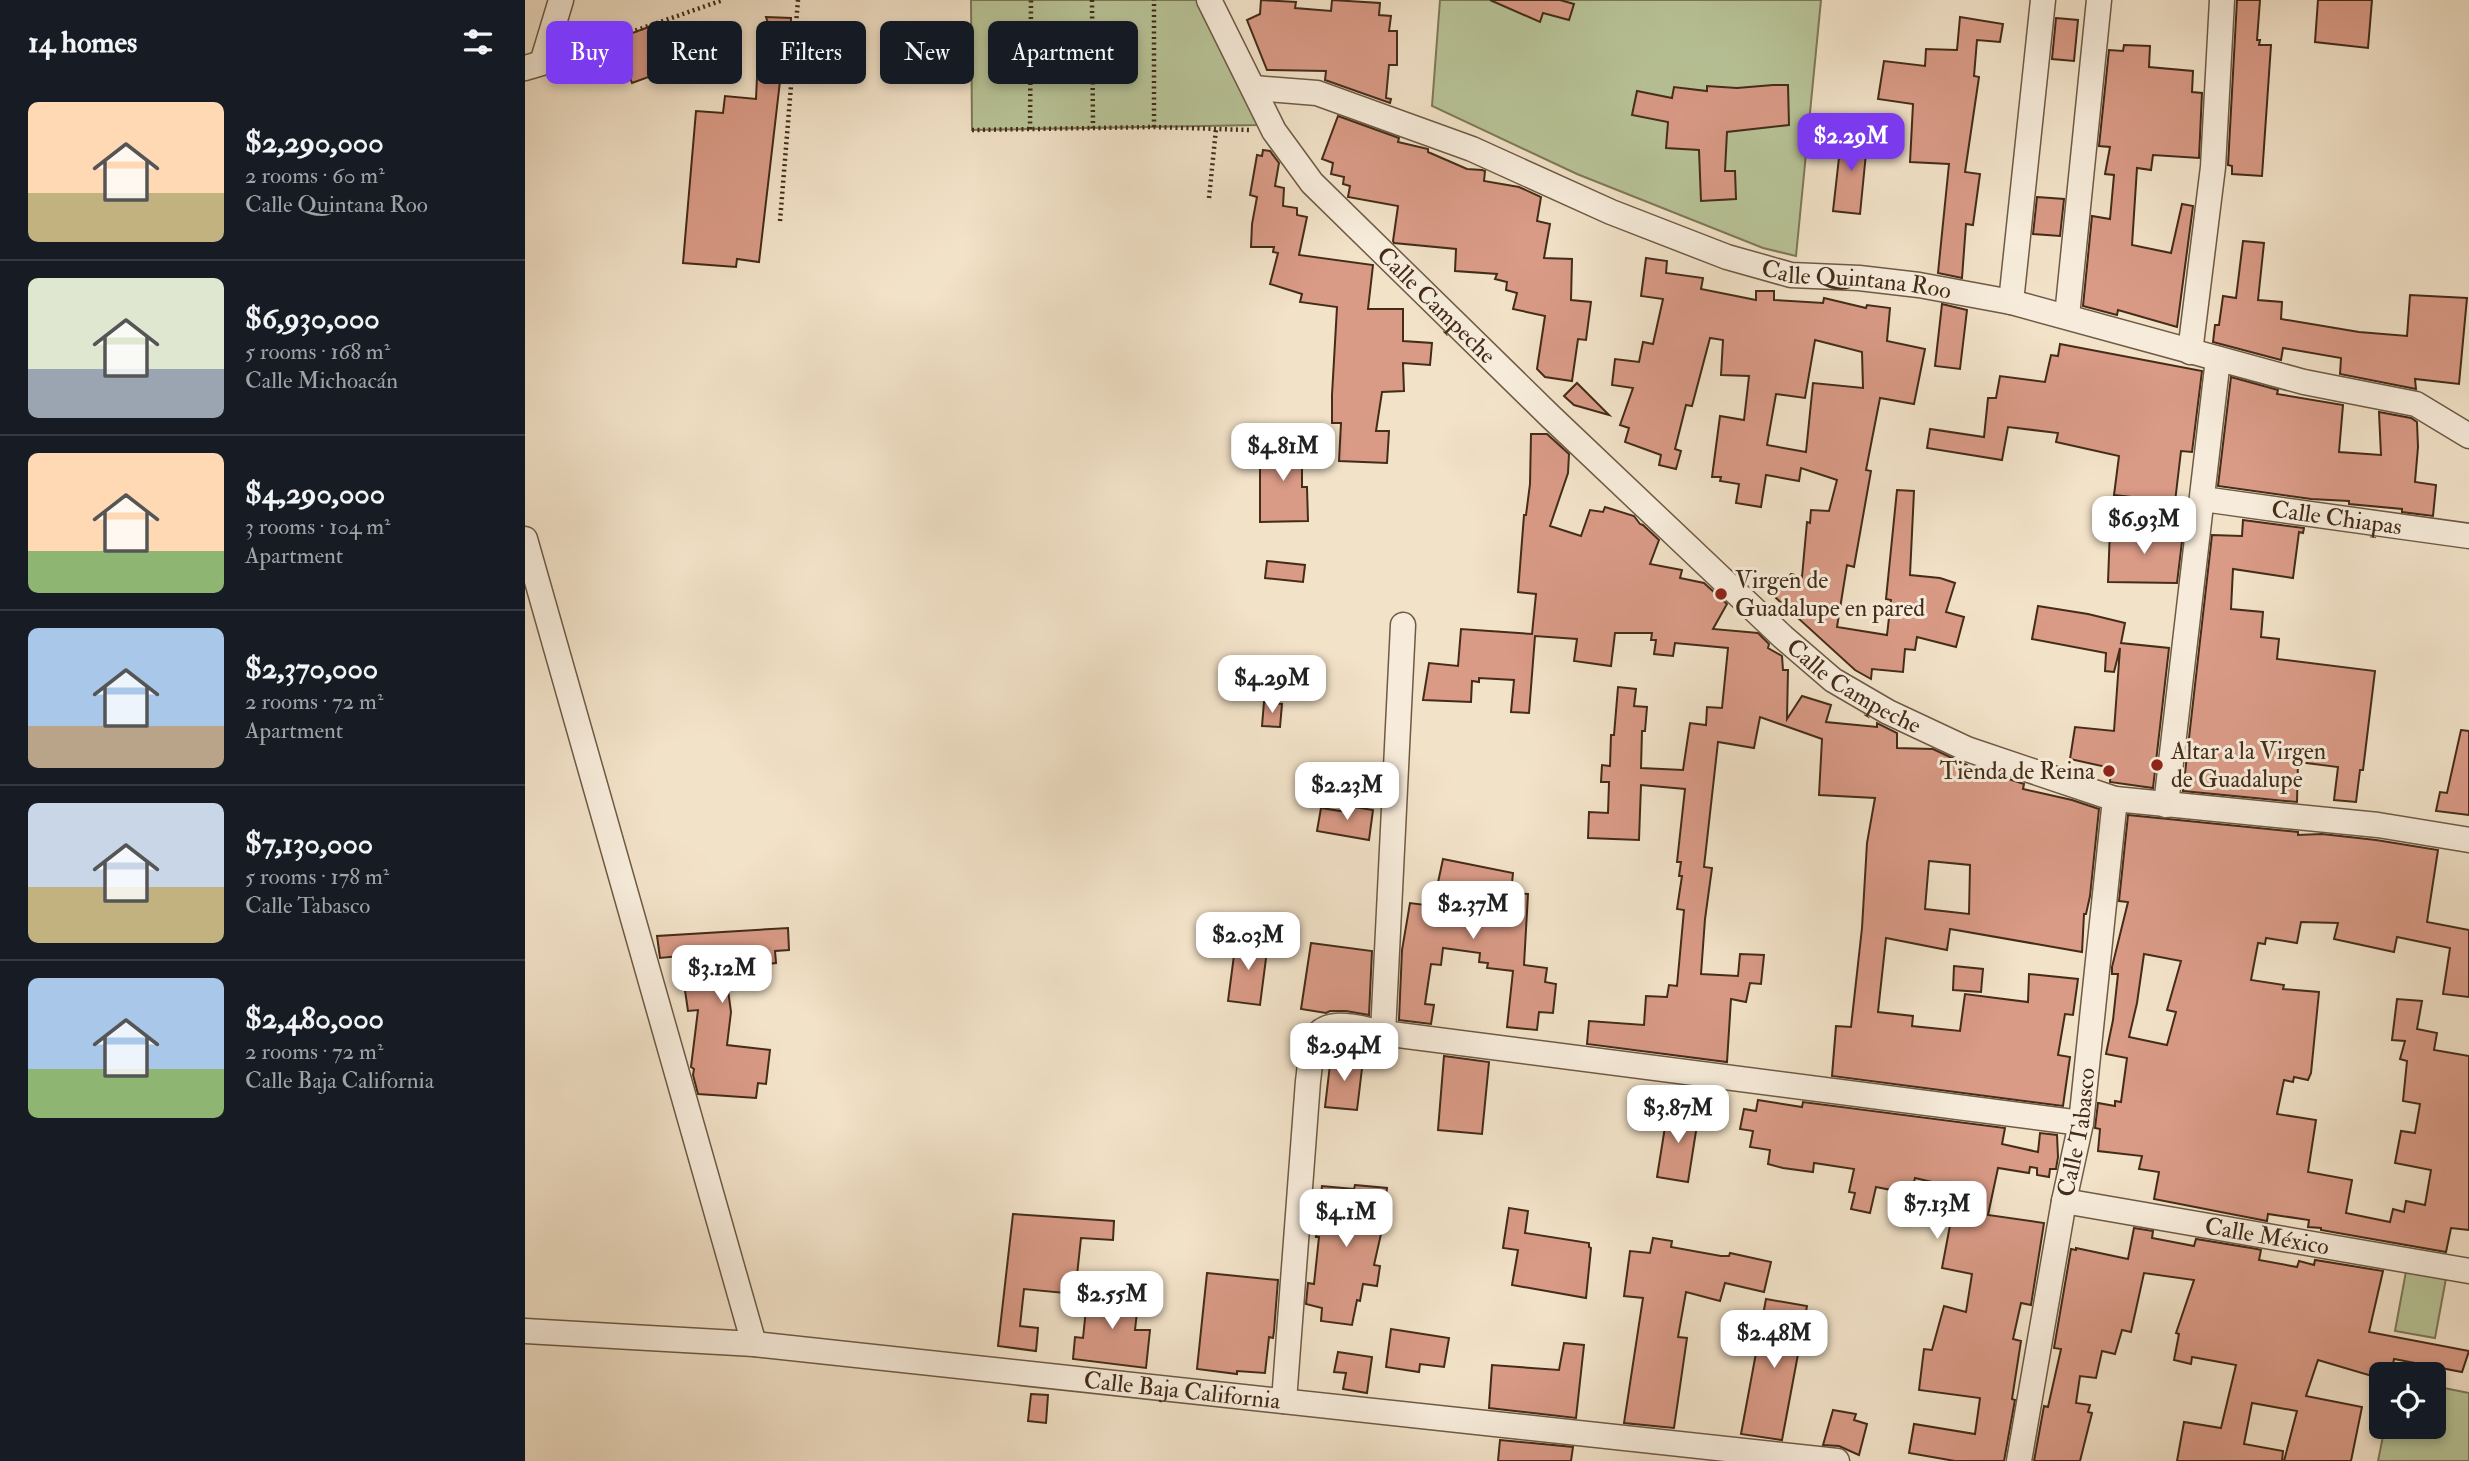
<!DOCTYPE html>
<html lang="en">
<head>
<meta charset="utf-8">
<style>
  body { margin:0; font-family:"IM FELL Double Pica",serif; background:#242831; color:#f1f3f6; height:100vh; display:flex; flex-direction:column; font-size:26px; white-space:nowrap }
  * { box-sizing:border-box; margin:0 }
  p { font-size:23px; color:#9ea1a6 }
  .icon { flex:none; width:38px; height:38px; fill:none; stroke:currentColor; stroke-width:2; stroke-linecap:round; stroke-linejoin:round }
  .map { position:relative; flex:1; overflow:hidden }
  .side { display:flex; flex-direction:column; background:#171b24; width:525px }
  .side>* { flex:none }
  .top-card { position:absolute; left:21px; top:21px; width:665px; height:63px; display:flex; gap:14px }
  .controls { position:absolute; left:1844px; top:1362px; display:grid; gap:14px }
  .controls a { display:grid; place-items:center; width:77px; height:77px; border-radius:10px; background:#171b24; box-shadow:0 4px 10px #0003; font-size:35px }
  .price { position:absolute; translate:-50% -60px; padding:0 16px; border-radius:14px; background:#fff; color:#222; font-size:23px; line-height:46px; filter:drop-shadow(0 2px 4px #0008) }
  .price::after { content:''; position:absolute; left:50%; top:42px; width:21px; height:16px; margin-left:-10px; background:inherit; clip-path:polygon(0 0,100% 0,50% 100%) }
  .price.active { background:#7c3aed; color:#fff }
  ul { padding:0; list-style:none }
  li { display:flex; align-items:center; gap:21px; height:175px; padding:0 28px }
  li+li { border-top:2px solid #363941 }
  li span { display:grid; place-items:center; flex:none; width:196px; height:140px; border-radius:10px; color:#555 }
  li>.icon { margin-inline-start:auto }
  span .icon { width:84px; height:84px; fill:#fffc; stroke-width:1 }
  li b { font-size:30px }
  h2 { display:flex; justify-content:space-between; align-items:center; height:84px; padding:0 28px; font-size:30px }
  .chip { padding:0 24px; border-radius:10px; background:#171b24; box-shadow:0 4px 10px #0003; font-size:24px; line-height:63px }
  .chip.active { background:#7c3aed; color:#fff }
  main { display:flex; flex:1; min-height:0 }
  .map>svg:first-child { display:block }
  .green { fill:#b8c498; stroke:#7e7858; stroke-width:2 }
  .building { fill:#d99a86; stroke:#432c18; stroke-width:2; fill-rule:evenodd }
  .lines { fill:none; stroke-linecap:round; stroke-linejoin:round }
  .street-casing { stroke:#6f5a44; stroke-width:27 }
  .path { stroke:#432c18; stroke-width:4.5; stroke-dasharray:2 3.5; stroke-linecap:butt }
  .street { stroke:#f7ecdb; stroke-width:24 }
  .poi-dot { fill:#8f2418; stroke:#f7ecdb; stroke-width:2.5 }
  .labels { text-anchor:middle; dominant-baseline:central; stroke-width:6; stroke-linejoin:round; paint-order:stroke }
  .street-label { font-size:24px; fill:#432c18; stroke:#f7ecdb }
  .poi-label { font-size:24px; fill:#432c18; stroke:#f7ecdb; text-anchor:start }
</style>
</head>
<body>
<main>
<section class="side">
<h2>14 homes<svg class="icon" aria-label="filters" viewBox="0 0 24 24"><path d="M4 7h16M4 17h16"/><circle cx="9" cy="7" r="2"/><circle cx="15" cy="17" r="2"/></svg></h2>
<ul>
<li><span style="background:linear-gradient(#ffd9b3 65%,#c2b280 0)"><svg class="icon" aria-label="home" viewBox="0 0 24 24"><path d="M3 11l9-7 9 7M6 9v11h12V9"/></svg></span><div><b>$2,290,000</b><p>2 rooms · 60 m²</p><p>Calle Quintana Roo</p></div></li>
<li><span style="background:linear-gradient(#dfe7d0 65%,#9aa5b1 0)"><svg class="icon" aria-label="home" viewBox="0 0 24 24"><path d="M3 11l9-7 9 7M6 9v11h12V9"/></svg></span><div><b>$6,930,000</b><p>5 rooms · 168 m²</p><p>Calle Michoacán</p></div></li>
<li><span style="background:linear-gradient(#ffd9b3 70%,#8fb573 0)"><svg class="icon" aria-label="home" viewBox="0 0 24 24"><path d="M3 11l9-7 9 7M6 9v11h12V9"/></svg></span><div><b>$4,290,000</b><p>3 rooms · 104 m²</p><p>Apartment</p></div></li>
<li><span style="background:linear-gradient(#a9c7e8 70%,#b9a48a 0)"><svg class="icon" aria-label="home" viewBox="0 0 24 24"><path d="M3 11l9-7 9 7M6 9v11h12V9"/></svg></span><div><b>$2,370,000</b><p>2 rooms · 72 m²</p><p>Apartment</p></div></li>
<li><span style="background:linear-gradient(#c9d6e8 60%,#c2b280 0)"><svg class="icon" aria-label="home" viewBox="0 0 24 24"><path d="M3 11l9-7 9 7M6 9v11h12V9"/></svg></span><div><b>$7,130,000</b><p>5 rooms · 178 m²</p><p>Calle Tabasco</p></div></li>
<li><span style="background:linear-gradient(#a9c7e8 65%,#8fb573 0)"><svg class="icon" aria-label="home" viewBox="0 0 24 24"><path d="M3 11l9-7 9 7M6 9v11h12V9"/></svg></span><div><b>$2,480,000</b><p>2 rooms · 72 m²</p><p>Calle Baja California</p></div></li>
</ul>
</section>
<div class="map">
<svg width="1944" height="1461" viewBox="0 0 1944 1461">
  <rect width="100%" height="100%" fill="#f2e2c8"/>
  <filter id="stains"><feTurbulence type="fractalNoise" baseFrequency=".00286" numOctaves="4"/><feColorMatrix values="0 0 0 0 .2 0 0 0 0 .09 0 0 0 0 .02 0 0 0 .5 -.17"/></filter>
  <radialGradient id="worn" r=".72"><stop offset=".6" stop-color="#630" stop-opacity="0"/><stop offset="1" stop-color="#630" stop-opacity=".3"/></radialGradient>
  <g class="green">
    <path d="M446,0H672L735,125L447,130Z"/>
    <path d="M915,0H1296L1271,256L1238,248L1052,174L907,106Z"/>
    <path d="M1882,1266L1922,1273L1910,1338L1870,1331Z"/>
    <path d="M1909,1386L1944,1393V1461H1853L1860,1426H1909Z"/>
  </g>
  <g class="building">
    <path d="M736,0L771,2L770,8L806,11L807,0L855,3L854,15L866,16L864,31H872V65H864L861,98L866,99L865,103L800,80L801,71L742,70L722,20L735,14Z"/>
    <path d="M965,0H1035L1049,4L1044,20L1018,13L1015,22Z"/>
    <path d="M1712,0H1735L1732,40H1735L1734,45H1746L1737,176L1707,174V166L1703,165Z"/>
    <path d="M1793,0H1847L1843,48L1790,42Z"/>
    <path d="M241,17L266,18L264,64H257L234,262L212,259L211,267L158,263L171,111L198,113L200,96L231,99L233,55L244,56L245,29Z"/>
    <path d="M1435,17L1478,24L1475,42L1452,40L1449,76L1454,77L1440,172L1455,174L1448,225L1441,224L1437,278L1413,273L1424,164L1385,162L1388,104L1353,99L1359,61L1400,66L1401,49L1432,50Z"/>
    <path d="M1531,18L1553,20L1549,61L1527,59Z"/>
    <path d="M137,22L141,32L150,29L159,52L150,55L154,66L107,83L91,39Z"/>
    <path d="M1599,45L1625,46L1624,67L1668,71L1667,92L1677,93L1674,158L1628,155L1626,170L1612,168L1607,245L1646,253L1657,204L1668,206L1652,327L1593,310L1592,315L1558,306L1567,216L1585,219L1589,175L1580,174L1585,147L1574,146L1584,50L1598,51Z"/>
    <path d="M1248,85H1263L1264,125L1202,132L1200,171H1210L1211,199L1176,201L1174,150L1141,148L1143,122L1107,115L1112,91L1147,98L1149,87L1182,91V86L1212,88Z"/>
    <path d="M813,116L874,138L873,142L903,149V152L942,169L957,170L960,171L959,181L994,187L1016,197L1012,221L1025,224L1019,258L1047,259L1046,300L1066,302L1061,340L1053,339L1047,381L1020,377L1012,369L1020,316L988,309L992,293L981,290L982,282L970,279L972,274L930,271L931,249L869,243L868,241L873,206L823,197L825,186L818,184L819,177L806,174L808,163L797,159Z"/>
    <path d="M1317,131L1343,133L1335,214L1308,211Z"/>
    <path d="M738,150L745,151L754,163L750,186L759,188L758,206L772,208V215L782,217L774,255L848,265L843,309H878V341L907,343L905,365L878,363L879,391L857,392L851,431H864L862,463L814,461L816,423H807V395L812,307L775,302L777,294L745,284L753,253L748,252L749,247H726L727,224L732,197L725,195L732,155L737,156Z"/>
    <path d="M1512,197L1539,199L1535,236L1508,234Z"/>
    <path d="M1718,241L1739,243L1733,300L1757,302L1756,319L1834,332L1882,336L1885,295L1942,298L1934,384L1890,379L1891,389L1815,374L1816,358L1758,348L1756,360L1688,342L1690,325H1694L1698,296L1711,298Z"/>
    <path d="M1121,258L1142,261L1141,273L1178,278L1176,289L1231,300V291H1249V300L1298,303L1299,298L1341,308L1342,305L1365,308L1362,341L1400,349L1389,404L1355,398L1341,470L1346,471L1329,567L1322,565L1312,627L1362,635L1366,600L1361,599L1372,490L1389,491L1385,575L1415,578L1430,583L1421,612L1439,617L1431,647L1392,637L1390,650L1380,649L1378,672L1347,669L1346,679L1330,670L1250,597L1266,574L1277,577L1282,522L1285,523L1286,510L1304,511L1312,480L1276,468L1274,481L1241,475L1236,507L1211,503L1214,484L1195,481L1196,477H1187L1195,416L1219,420L1224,376L1196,375L1198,340L1185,338L1167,406L1161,405L1150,449L1156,451L1151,469L1134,465L1136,455L1100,442L1104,428L1095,425L1108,388L1087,385L1090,359L1114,362L1118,342L1128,344L1138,299L1116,296ZM1290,340L1337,352L1338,388L1288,383L1281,452L1242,445L1251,394L1280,398Z"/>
    <path d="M1417,304L1442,310L1435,369L1410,366Z"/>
    <path d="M1535,344L1677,371L1667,452L1656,451L1650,502L1589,495L1594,456L1531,442L1533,433L1483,427L1477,460L1402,448L1405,429L1459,437L1463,398H1471L1475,376L1520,382L1526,355L1533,356Z"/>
    <path d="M1706,377L1753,390L1752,394L1818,405L1814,452L1856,455L1854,412L1886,418L1892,422L1893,447L1890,482L1911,485L1908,516L1877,512V509L1824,504V501L1786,499L1693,486Z"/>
    <path d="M1052,383L1084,415L1049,405L1039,396Z"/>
    <path d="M1006,434H1022L1044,454L1043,473L1025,526L1056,536L1065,510L1078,512L1080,507L1109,516L1115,524L1118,525L1134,540L1125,564L1157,570L1155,578L1179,583L1202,604L1188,629L1233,633L1244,644L1243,648L1257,656L1258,670H1263L1262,719L1277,696L1306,705L1301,722L1352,727V723L1372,733V748L1408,749L1442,765L1441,770H1456L1499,784L1498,789L1547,800L1574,809L1565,896L1561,914H1559L1557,952L1425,929L1422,950L1361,938L1353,1012L1388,1016L1387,1026L1435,1031L1440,994L1503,1002L1504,974L1553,979L1548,1015L1540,1014L1533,1055L1545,1057L1538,1106L1307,1076L1311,1026L1326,1027L1337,928L1342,843L1350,798L1294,795L1297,739L1235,717L1229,748L1193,742L1179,867L1187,868L1180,919L1176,974L1213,976L1215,954L1239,955L1236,984L1225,983L1221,1002L1206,999L1202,1062L1062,1044L1064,1021L1119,1025L1121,996L1142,997L1144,985L1152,986L1159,910L1152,909L1157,876H1154L1156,862H1152L1160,789L1116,785L1114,840L1063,838L1064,812L1083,813L1084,782H1076L1077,765L1085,766L1086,735H1089L1093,687L1111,689L1109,706L1122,707L1120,731H1117L1116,768L1158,770L1165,723L1181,725L1182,707L1197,708L1203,648L1150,643L1148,656L1129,654L1131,640H1126L1127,633H1090L1086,666L1049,661L1052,639L1010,636L1004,713L986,712L989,680L954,678V682L947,681L946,702L898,700L904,663L933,666L936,629L1007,634L1011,594L993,592L999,515H1001L1005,484ZM1404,861L1445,865L1444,914L1400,909Z"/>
    <path d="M777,436V487H782L783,521L735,522V458H747V437Z"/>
    <path d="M1718,520L1779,528L1778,533L1774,532L1768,578L1708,569L1706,609L1738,612L1736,637L1754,639L1752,659L1850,671L1838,770H1835L1831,802L1809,800L1813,767L1773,762L1772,802L1658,791L1687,535L1717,536Z"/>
    <path d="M1585,529L1658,533L1652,583L1583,582Z"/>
    <path d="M742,561L780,565L778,582L740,578Z"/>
    <path d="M1513,606L1563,614L1600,623L1596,643L1644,648L1628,788L1585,782L1586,768L1545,759L1550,727L1589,731L1595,648L1589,672L1580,671L1581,653L1507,639Z"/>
    <path d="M739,702L757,704L755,727L737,726Z"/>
    <path d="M1936,730L1944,731V815L1911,811L1915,792L1922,793Z"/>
    <path d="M823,806L848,810L844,840L792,831L796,808L822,812Z"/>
    <path d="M1603,815L1773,832V835L1797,834L1851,840L1913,850L1902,922L1944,930V997L1918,994L1925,948L1872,937L1869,952L1809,939L1813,923L1776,922L1772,943L1741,938L1740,944L1733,943L1726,980L1759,985L1758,989L1794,992L1786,1073L1783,1080L1769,1077L1768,1082L1759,1080L1752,1114L1791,1120L1783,1172L1827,1180L1821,1213L1865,1222L1868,1209L1879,1212L1881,1201L1900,1205L1906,1170L1870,1163L1876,1131L1890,1133L1895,1104L1878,1101L1882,1061L1875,1059L1880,1041L1867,1040L1872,999L1897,1001L1892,1029L1912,1033L1909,1050L1944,1056V1230L1926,1228L1921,1252L1796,1230V1228L1783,1227L1784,1220L1743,1214L1742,1221L1629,1199L1634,1172L1614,1169L1617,1156L1573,1151L1575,1129L1570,1128L1573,1103L1590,1106V1101L1596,1102L1602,1058L1581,1054L1588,1020L1593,974H1587V967L1603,902L1594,901ZM1619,954L1656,961L1642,1010L1651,1012L1642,1045L1604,1037L1612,1003Z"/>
    <path d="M918,859L988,873L986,893L1003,894L999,965L1022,968L1020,982L1031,984L1028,1013L1014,1012L1012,1030L982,1027L988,971L962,968L963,963L954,962L955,953L918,948L916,965L906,964L900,1004L909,1005L906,1024L874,1020L877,950L885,903L908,906Z"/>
    <path d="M263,928L264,950L250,951L251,963L200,968L206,1012L202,1045L245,1050L241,1084L233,1083L231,1098L173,1094L168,1075L169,1069L166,1067L173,1010L163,1011L155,956L135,958L132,936Z"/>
    <path d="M711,940L743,943L735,1005L703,1001Z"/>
    <path d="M786,943L847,951L844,1015L821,1011H805L801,1013L776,1009Z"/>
    <path d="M1429,966L1458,969L1456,992L1428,990Z"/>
    <path d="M806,1056L838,1060L832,1110L800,1107Z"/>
    <path d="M919,1056L964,1062L957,1134L913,1130Z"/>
    <path d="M1233,1100L1277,1107L1278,1102L1480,1128L1477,1144L1513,1152L1515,1133L1532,1135L1533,1157L1531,1169H1525L1524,1177L1512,1175V1168L1505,1167L1504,1173L1473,1168L1463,1215L1519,1223L1506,1305L1496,1303L1488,1339L1496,1341L1487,1399L1490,1400L1479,1461H1430L1384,1453L1389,1424L1450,1434L1455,1398L1394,1390L1399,1349L1407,1350L1419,1306L1441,1312L1447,1274L1417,1268L1432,1188L1390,1178L1386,1194L1351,1187L1345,1213L1326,1209L1330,1193L1324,1192L1329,1169L1289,1163L1288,1172L1258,1168L1243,1164L1245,1150L1225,1147L1228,1131L1215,1129L1219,1109L1231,1111Z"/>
    <path d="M1143,1108L1174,1112L1163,1182L1132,1177Z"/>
    <path d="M830,1185L862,1188L858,1225L849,1265L855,1266L852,1286L838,1284L835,1301L832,1300L827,1325L796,1321L797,1308L781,1304L783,1283L789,1284L794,1237H791L797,1186L829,1189Z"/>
    <path d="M984,1208L1003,1211L1000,1233L1064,1243V1247L1066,1248L1061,1298L987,1285L993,1250L978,1248Z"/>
    <path d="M488,1214L589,1221L588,1240L556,1238L550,1294L499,1289L495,1326L513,1328L511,1351L473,1346Z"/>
    <path d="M1609,1228L1628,1231L1627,1238L1669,1246L1671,1239L1732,1249L1736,1250L1734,1260L1772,1267L1774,1261L1789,1265L1790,1260L1858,1271L1844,1332L1944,1351L1937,1372L1869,1359L1867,1369L1857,1366V1379L1793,1360L1781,1396L1837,1407L1826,1461H1759L1772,1411L1727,1403L1719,1444L1758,1451L1757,1461H1652L1659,1422L1696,1428L1711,1365L1667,1357L1666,1364L1649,1360L1654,1334L1651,1333L1669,1280L1619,1273L1606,1332L1597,1330L1590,1354L1577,1351L1571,1378L1555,1376L1551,1403L1565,1405L1563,1412L1567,1413L1555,1461H1509L1519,1406L1523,1407L1536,1349L1529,1348L1546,1249L1551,1250V1248L1603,1259Z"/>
    <path d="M1128,1238L1147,1241L1146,1247L1196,1256H1204L1205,1253L1246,1262L1239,1292L1200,1283L1195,1301L1161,1292L1153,1337L1162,1338L1149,1428L1099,1423L1118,1298L1099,1296L1105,1251L1125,1253Z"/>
    <path d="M682,1273L753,1280L749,1331L748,1338L744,1337L740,1373L712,1371V1374L672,1369Z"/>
    <path d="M563,1290L614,1294L610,1330H625L621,1368L548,1359L550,1337L558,1338Z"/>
    <path d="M1241,1299L1282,1306L1257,1440L1216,1434Z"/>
    <path d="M866,1329L924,1338L919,1367L895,1364L894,1372L861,1367Z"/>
    <path d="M1039,1343L1059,1345L1051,1418L964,1408L967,1365L1034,1370Z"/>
    <path d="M813,1352L847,1357L842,1393L818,1389L821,1373L809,1372Z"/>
    <path d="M506,1394L523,1395L521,1423L503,1421Z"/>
    <path d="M1308,1410L1331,1414L1329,1420L1342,1424L1334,1455L1314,1446L1298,1445Z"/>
    <path d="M975,1440L1048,1447L1046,1461H973Z"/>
  </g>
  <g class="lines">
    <g class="street-casing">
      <g id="street">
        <path id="s1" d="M684,0L749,131L787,183L1025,416L1258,637L1308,680L1363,712L1442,749L1590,799L1853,825L1944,840"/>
        <path d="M0,68L17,63L36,0"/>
        <path id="s2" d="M729,88L792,93L947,149L1086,212L1202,257L1266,275L1334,278L1394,285L1486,302L1779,382L1891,404L1944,436"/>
        <path d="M1486,302L1518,0"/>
        <path d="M1542,316L1574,0"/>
        <path d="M1665,352L1688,167L1697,0"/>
        <path id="s3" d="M1678,499L1944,536"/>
        <path d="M0,539L229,1344"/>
        <path d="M1641,805L1693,359"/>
        <path d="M858,1033L878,625"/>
        <path id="s4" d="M1539,1201L1944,1271"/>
        <path id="s5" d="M0,1331L229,1344L1312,1461"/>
        <path d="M759,1401L783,1081C785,1068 785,1054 789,1042C798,1015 838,1029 858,1033L1556,1123"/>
        <path id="s6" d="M1494,1461L1539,1201L1556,1123L1590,799"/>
      </g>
    </g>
    <g class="path">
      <path d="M567,0L568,128"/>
      <path d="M43,54L198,0"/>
      <path d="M629,127V0"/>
      <path d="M505,129L506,0"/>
      <path d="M447,130L629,127L724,130"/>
      <path d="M684,198L691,129"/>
      <path d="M255,221L273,0"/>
    </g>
    <use href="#street" class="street"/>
  </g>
  <g class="poi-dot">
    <circle cx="1196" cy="594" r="7"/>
    <circle cx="1632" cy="765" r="7"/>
    <circle cx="1584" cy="771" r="7"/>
  </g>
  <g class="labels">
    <g class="street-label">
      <text stroke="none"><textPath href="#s2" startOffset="637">Calle Quintana Roo</textPath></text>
      <text stroke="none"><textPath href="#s1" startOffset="385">Calle Campeche</textPath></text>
      <text stroke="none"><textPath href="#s3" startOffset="135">Calle Chiapas</textPath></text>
      <text stroke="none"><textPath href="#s1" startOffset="952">Calle Campeche</textPath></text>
      <text stroke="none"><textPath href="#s6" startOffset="334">Calle Tabasco</textPath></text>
      <text stroke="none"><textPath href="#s4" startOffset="206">Calle México</textPath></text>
      <text stroke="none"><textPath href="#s5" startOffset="660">Calle Baja California</textPath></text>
    </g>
    <g class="poi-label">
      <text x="1210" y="580">Virgen de<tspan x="1210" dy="28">Guadalupe en pared</tspan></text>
      <text x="1646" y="751">Altar a la Virgen<tspan x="1646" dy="28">de Guadalupe</tspan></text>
      <text x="1570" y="771" text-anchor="end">Tienda de Reina</text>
    </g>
  </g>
  <rect width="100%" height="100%" filter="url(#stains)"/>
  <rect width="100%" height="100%" fill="url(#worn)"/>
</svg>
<div class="controls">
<a><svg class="icon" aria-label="locate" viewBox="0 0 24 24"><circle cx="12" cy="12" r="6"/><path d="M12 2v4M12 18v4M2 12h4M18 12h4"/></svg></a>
</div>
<b class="price active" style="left:1326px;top:173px">$2.29M</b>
<b class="price" style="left:758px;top:483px">$4.81M</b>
<b class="price" style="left:1619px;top:556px">$6.93M</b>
<b class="price" style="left:747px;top:715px">$4.29M</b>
<b class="price" style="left:822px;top:822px">$2.23M</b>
<b class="price" style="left:948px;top:941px">$2.37M</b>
<b class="price" style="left:723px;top:972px">$2.03M</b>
<b class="price" style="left:197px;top:1005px">$3.12M</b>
<b class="price" style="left:819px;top:1083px">$2.94M</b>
<b class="price" style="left:1153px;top:1145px">$3.87M</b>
<b class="price" style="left:1412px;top:1241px">$7.13M</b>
<b class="price" style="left:821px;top:1249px">$4.1M</b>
<b class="price" style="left:587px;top:1331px">$2.55M</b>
<b class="price" style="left:1249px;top:1370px">$2.48M</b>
<div class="top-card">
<a class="chip active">Buy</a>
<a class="chip">Rent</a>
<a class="chip">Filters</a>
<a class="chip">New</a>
<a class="chip">Apartment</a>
</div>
</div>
</main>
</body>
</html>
